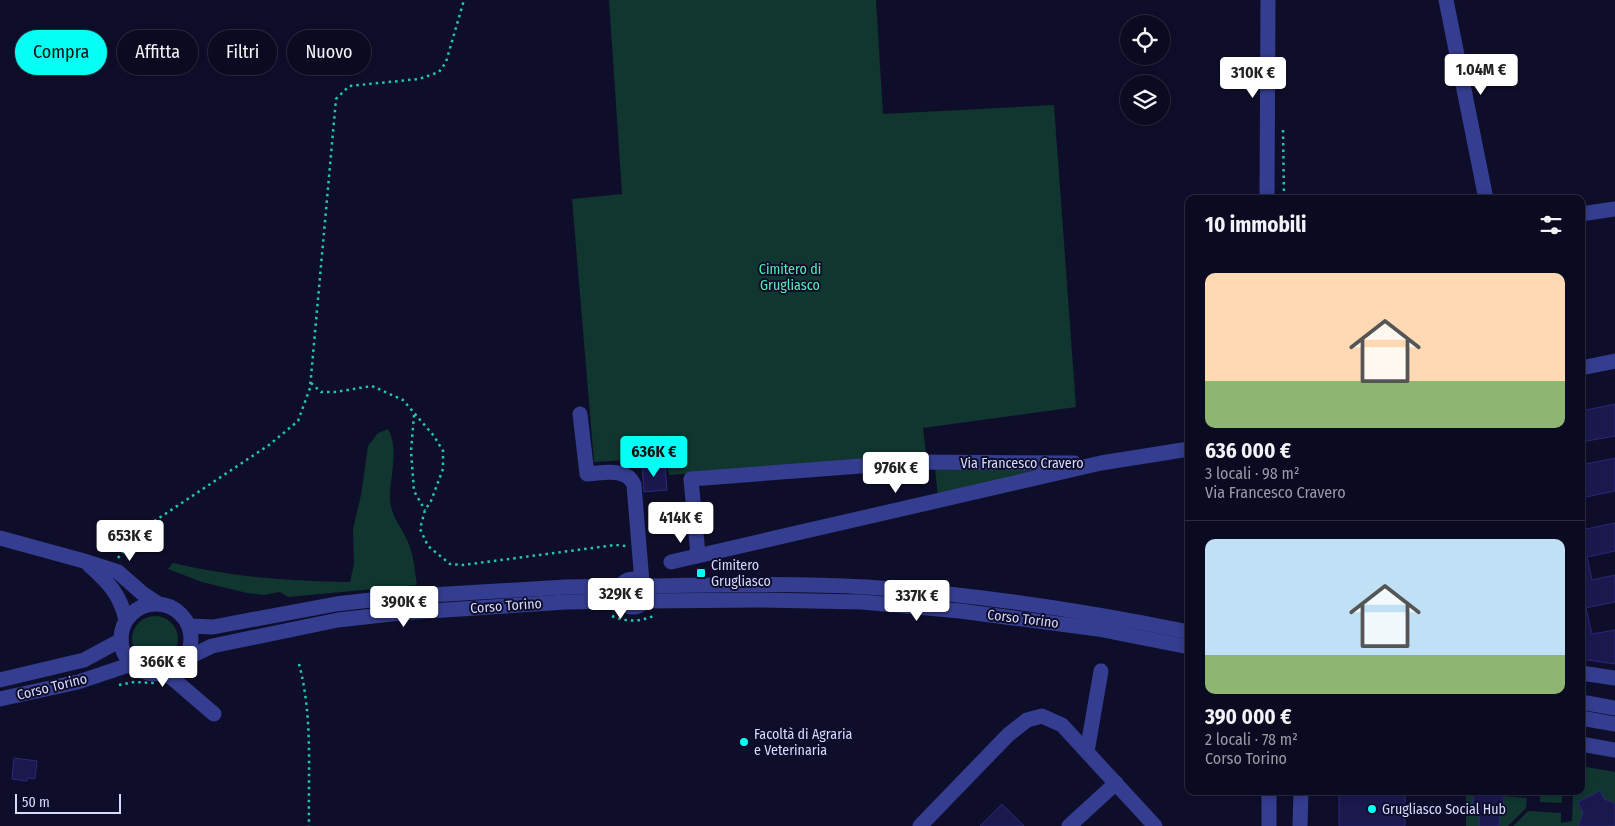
<!DOCTYPE html>
<html lang="it">
<head>
<meta charset="utf-8">
<style>
  body { margin:0; font-family:"Fira Sans Condensed",sans-serif; background:#131329; color:#f1f3f6; height:100vh; display:flex; flex-direction:column; font-size:19px; white-space:nowrap }
  * { box-sizing:border-box; margin:0 }
  p { font-size:16px; color:#999aa5 }
  .icon { flex:none; width:28px; height:28px; fill:none; stroke:currentColor; stroke-width:2; stroke-linecap:round; stroke-linejoin:round }
  .map { position:relative; flex:1; overflow:hidden }
  .side { position:absolute; left:1185px; top:195px; width:400px; height:600px; display:flex; flex-direction:column; background:#0a0a20; border-radius:10px; box-shadow:0 2px 8px #0003,0 0 0 1px #2a2b3e }
  .side>* { flex:none }
  .top-card { position:absolute; left:15px; top:30px; width:475px; height:45px; display:flex; gap:10px }
  .tools { position:absolute; left:1120px; top:15px; display:grid; gap:10px }
  .tools a { display:grid; place-items:center; width:50px; height:50px; border-radius:50%; background:#0a0a20; box-shadow:0 2px 8px #0003,0 0 0 1px #2a2b3e; font-size:25px }
  .scale { position:absolute; left:15px; bottom:12px; width:106px; box-sizing:border-box; padding-left:5px; border:2px solid #d8d9ff; border-top:0; font-size:14px; line-height:18px; white-space:nowrap; color:#d8d9ff; -webkit-text-stroke:4px #0e0e2b; paint-order:stroke }
  .price { position:absolute; translate:-50% -42px; padding:0 11px; border-radius:5px; background:#fff; color:#222; font-size:16px; line-height:32px; filter:drop-shadow(0 1px 2px #0008) }
  .price::after { content:''; position:absolute; left:50%; top:30px; width:15px; height:11px; margin-left:-8px; background:inherit; clip-path:polygon(0 0,100% 0,50% 100%) }
  .price.current { background:#04fff4; color:#111 }
  ul { padding:0; list-style:none }
  li { display:grid; align-content:center; gap:10px; height:265px; padding:0 20px }
  li+li { border-top:1px solid #2a2b3e }
  li span { display:grid; place-items:center; height:155px; border-radius:10px; color:#555 }
  li>.icon { margin-inline-start:auto }
  span .icon { width:90px; height:90px; fill:#fffc; stroke-width:1 }
  li b { font-size:21px }
  h2 { display:flex; justify-content:space-between; align-items:center; height:60px; padding:0 20px; font-size:21px }
  .tag { padding:0 18px; border-radius:22px; background:#0a0a20; box-shadow:0 2px 8px #0003,0 0 0 1px #2a2b3e; font-size:18px; line-height:45px }
  .tag.current { background:#04fff4; color:#111 }
  .map>svg:first-child { display:block }
  .green { fill:#10362f }
  .building { fill:#1b184e; stroke:#2c277c }
  .lines { fill:none; stroke-linecap:round; stroke-linejoin:round }
  .path { stroke:#22c8a6; stroke-width:2.5; stroke-dasharray:2.5 4; stroke-linecap:butt }
  .minor { stroke:#343d8f; stroke-width:15 }
  .poi-dot { fill:#04fff4; stroke:#0e0e2b; stroke-width:2 }
  .labels { text-anchor:middle; dominant-baseline:central; stroke-width:4; stroke-linejoin:round; paint-order:stroke }
  .park-label { font-size:14px; fill:#56edb1; stroke:#0e0e2b }
  .street-label { font-size:14px; fill:#d8d9ff; stroke:#0e0e2b }
  .poi-label { font-size:14px; fill:#d8d9ff; stroke:#0e0e2b; text-anchor:start }
</style>
</head>
<body>
<div class="map">
<svg width="1615" height="826" viewBox="0 0 1615 826">
  <rect width="100%" height="100%" fill="#0e0e2b"/>
  <g class="green">
    <path d="M609,0H876L883,114L1054,105L1076,407L923,428L926,454L669,475L667,463L642,465L641,459L594,462L572,199L622,194Z"/>
    <path d="M388,429C400,450 389,478 390,501C392,519 405,532 410,547C414,559 415,573 417,585L288,597L280,592L264,595L247,593L202,582L168,569L173,563C230,577 291,581 350,582L354,564L353,529L361,495L368,446L378,433Z"/>
    <path d="M935,468L1043,469L938,497Z"/>
    <circle cx="155" cy="639" r="23"/>
    <path d="M1581,766L1615,772V803L1607,804L1600,791L1578,802L1583,813L1578,826H1513L1528,811L1561,813V823L1572,821L1573,791H1581Z"/>
    <path d="M1466,791H1474L1473,805L1476,806L1475,812L1480,813L1479,826H1466Z"/>
    <path d="M1504,791H1562V803L1540,802V794Z"/>
    <path d="M1504,796L1527,798L1526,808L1508,826H1499L1500,805H1503Z"/>
  </g>
  <g class="building">
    <path d="M1615,404V436L1581,442V411Z"/>
    <path d="M1615,458V491L1581,498V465Z"/>
    <path d="M665,465L667,490L644,492L642,466Z"/>
    <path d="M1615,523V551L1587,557L1592,580L1615,575V602L1585,608H1586L1592,634L1615,630V664L1581,659V530Z"/>
    <path d="M14,758L37,761L35,779L27,778V781L12,779Z"/>
    <rect x="1339" y="791" width="66" height="35"/>
    <path d="M1474,791H1505L1503,805H1500L1499,826H1479L1480,813H1475L1476,806L1473,805Z"/>
    <path d="M1600,791L1604,799L1615,803V826H1578L1583,813L1578,802Z"/>
    <path d="M1002,804L1024,826H980Z"/>
  </g>
  <g class="lines">
    <g class="path">
      <path d="M1283,130L1284,199"/>
      <path d="M311,383L321,392H335L372,386L403,400L434,436L443,451V469L431,501L425,510L420,529L428,546L450,564L463,565L615,545L626,546"/>
      <path d="M414,415L411,451L414,491L425,510"/>
      <path d="M118,558L141,530L269,445L298,421L310,388L336,99L349,86L419,79L439,72L446,62L464,0"/>
      <path d="M612,616C625,622 640,622 653,616"/>
      <path d="M299,664C313,716 308,773 309,826"/>
      <path d="M119,685L134,682L155,683"/>
    </g>
    <g class="minor">
      <path d="M1446,0L1486,199"/>
      <path d="M1267,199L1268,0"/>
      <path d="M1581,214L1615,209"/>
      <path d="M1581,368L1615,361"/>
      <path d="M580,414L587,474C603,473 627,467 634,485L642,582"/>
      <path d="M0,538L84,561L118,572L142,593L157,603"/>
      <path d="M698,555L691,479L914,462L1074,463"/>
      <path d="M671,562L1101,463L1189,449"/>
      <path d="M89,565C108,582 120,594 126,620"/>
      <circle cx="633" cy="593" r="14"/>
      <path d="M646,586C719,585 793,583 866,587C974,594 1082,610 1189,632"/>
      <path d="M645,601L761,600L862,602L960,611L1098,629L1189,647"/>
      <circle cx="156" cy="639" r="35"/>
      <path d="M190,626L213,627L336,604L397,597L566,587L620,586"/>
      <path d="M187,658L212,646L338,620L400,613L566,602L621,601"/>
      <path d="M165,672L214,714"/>
      <path d="M1581,673L1615,678"/>
      <path d="M0,680L84,660L121,640"/>
      <path d="M0,699L78,682L132,664"/>
      <path d="M1581,702L1615,708"/>
      <path d="M1581,718L1615,724"/>
      <path d="M1581,744L1615,750"/>
      <path d="M1087,752L1101,671"/>
      <path d="M920,826L1008,735L1027,720L1042,716L1062,725L1155,826"/>
      <path d="M1069,826L1116,783"/>
      <path d="M1269,826V791"/>
      <path d="M1300,826L1301,791"/>
    </g>
  </g>
  <g class="poi-dot">
    <rect x="696" y="568" width="10" height="10" rx="2.5"/>
    <circle cx="744" cy="742" r="5"/>
    <circle cx="1372" cy="809" r="5"/>
  </g>
  <g class="labels">
    <g class="park-label">
      <text x="790" y="269">Cimitero di<tspan x="790" dy="16">Grugliasco</tspan></text>
    </g>
    <g class="street-label">
      <text x="1022" y="463">Via Francesco Cravero</text>
      <text transform="translate(506 606) rotate(-4)">Corso Torino</text>
      <text transform="translate(1023 619) rotate(7)">Corso Torino</text>
      <text transform="translate(52 687) rotate(-14)">Corso Torino</text>
    </g>
    <g class="poi-label">
      <text x="711" y="565">Cimitero<tspan x="711" dy="16">Grugliasco</tspan></text>
      <text x="754" y="734">Facoltà di Agraria<tspan x="754" dy="16">e Veterinaria</tspan></text>
      <text x="1382" y="809">Grugliasco Social Hub</text>
    </g>
  </g>
</svg>
<div class="tools">
<a><svg class="icon" aria-label="locate" viewBox="0 0 24 24"><circle cx="12" cy="12" r="6"/><path d="M12 2v4M12 18v4M2 12h4M18 12h4"/></svg></a>
<a><svg class="icon" aria-label="layers" viewBox="0 0 24 24"><path d="M12 4l9 5-9 5-9-5zM3 14l9 5 9-5"/></svg></a>
</div>
<div class="scale">50 m</div>
<b class="price" style="left:1481px;top:96px">1.04M €</b>
<b class="price" style="left:1253px;top:99px">310K €</b>
<b class="price current" style="left:654px;top:478px">636K €</b>
<b class="price" style="left:896px;top:494px">976K €</b>
<b class="price" style="left:681px;top:544px">414K €</b>
<b class="price" style="left:130px;top:562px">653K €</b>
<b class="price" style="left:621px;top:620px">329K €</b>
<b class="price" style="left:917px;top:622px">337K €</b>
<b class="price" style="left:404px;top:628px">390K €</b>
<b class="price" style="left:163px;top:688px">366K €</b>
<div class="top-card">
<a class="tag current">Compra</a>
<a class="tag">Affitta</a>
<a class="tag">Filtri</a>
<a class="tag">Nuovo</a>
</div>
<section class="side">
<h2>10 immobili<svg class="icon" aria-label="filters" viewBox="0 0 24 24"><path d="M4 7h16M4 17h16"/><circle cx="9" cy="7" r="2"/><circle cx="15" cy="17" r="2"/></svg></h2>
<ul>
<li><span style="background:linear-gradient(#ffd9b3 70%,#8fb573 0)"><svg class="icon" aria-label="home" viewBox="0 0 24 24"><path d="M3 11l9-7 9 7M6 9v11h12V9"/></svg></span><div><b>636 000 €</b><p>3 locali · 98 m²</p><p>Via Francesco Cravero</p></div></li>
<li><span style="background:linear-gradient(#bfe0f5 75%,#8fb573 0)"><svg class="icon" aria-label="home" viewBox="0 0 24 24"><path d="M3 11l9-7 9 7M6 9v11h12V9"/></svg></span><div><b>390 000 €</b><p>2 locali · 78 m²</p><p>Corso Torino</p></div></li>
</ul>
</section>
</div>
</body>
</html>
